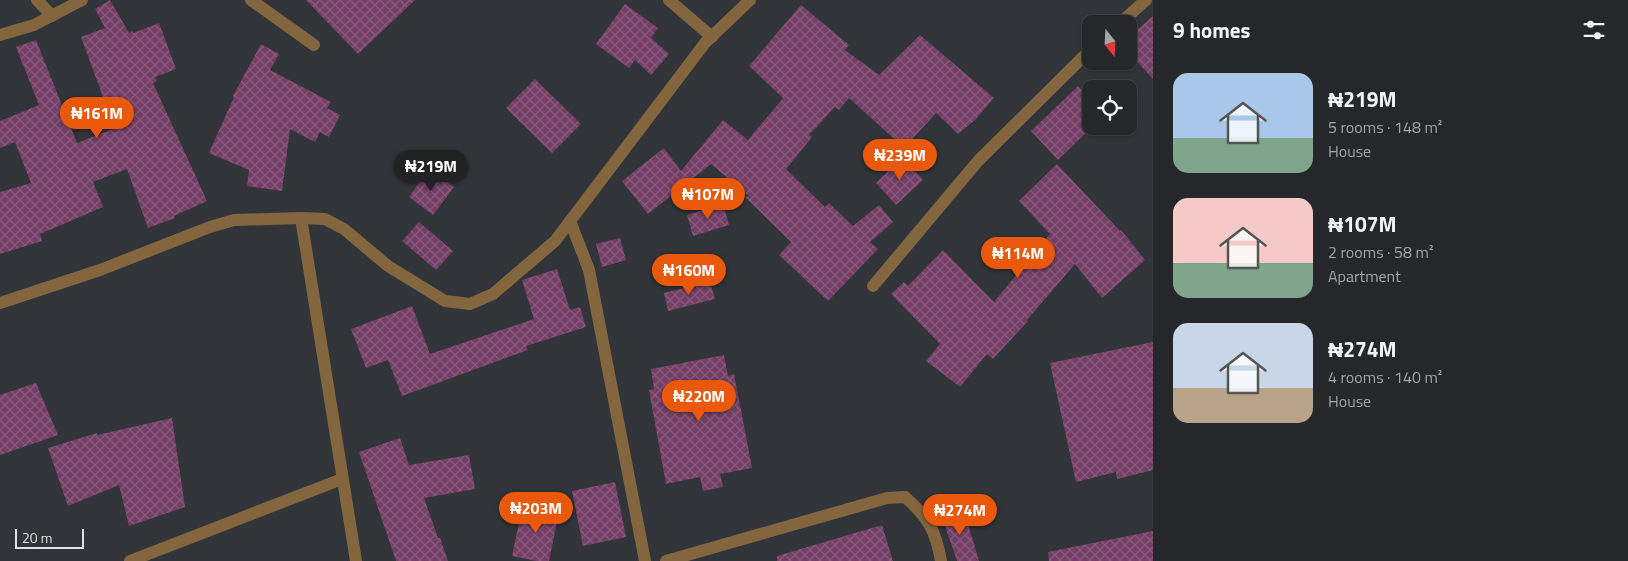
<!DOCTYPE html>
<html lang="en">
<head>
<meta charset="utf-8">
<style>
  body { margin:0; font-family:"Titillium Web",sans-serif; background:#313336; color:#f1f3f6; height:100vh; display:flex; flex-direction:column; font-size:19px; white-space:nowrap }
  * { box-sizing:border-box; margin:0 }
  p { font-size:16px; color:#a3a5a8 }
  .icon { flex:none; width:28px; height:28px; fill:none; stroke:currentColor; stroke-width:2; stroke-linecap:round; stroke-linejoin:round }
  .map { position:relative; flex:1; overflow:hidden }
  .panel { display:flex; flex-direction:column; background:#25272a; width:475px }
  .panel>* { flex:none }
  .needle { width:32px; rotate:162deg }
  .controls { position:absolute; left:1082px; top:15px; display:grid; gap:10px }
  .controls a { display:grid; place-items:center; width:55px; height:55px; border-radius:10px; background:#25272a; box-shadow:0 1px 4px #0004,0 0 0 1px #424447; font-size:25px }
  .scale { position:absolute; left:15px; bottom:12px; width:69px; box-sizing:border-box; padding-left:5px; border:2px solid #dfe1e3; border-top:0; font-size:14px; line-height:18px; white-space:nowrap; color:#dfe1e3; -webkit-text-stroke:4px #313438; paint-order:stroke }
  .price { position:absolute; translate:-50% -42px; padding:0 11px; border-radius:18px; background:#ea580c; color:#fff; font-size:16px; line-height:32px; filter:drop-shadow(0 1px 2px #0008) }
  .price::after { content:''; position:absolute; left:50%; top:30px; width:15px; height:11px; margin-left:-8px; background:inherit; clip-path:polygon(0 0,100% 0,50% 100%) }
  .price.selected { background:#222; color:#fff }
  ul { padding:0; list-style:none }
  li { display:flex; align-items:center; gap:15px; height:125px; padding:0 20px }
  li span { display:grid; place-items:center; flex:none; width:140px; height:100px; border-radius:15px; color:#555 }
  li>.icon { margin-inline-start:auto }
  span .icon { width:60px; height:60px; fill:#fffc; stroke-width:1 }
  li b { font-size:21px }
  h2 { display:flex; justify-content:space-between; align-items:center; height:60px; padding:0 20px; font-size:21px }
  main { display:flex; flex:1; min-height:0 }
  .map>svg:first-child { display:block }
  .building { fill:url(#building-cross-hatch) }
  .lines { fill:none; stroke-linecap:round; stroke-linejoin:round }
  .minor { stroke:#84663e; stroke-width:12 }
</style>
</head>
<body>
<main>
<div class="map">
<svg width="1153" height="561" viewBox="0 0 1153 561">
  <defs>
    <pattern id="building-cross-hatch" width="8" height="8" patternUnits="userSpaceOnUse" patternTransform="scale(1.25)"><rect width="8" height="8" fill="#743e66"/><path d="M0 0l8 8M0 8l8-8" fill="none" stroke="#875a7c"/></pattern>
  </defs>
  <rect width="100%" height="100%" fill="#313438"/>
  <g class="building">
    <path d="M110,0L129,33L132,31L133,33L159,23L176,69L155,77L157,81L153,83L207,201L174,216L175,218L148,228L127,169L93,182L103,207L40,234L42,241L0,254V192L31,183L15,142L0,148V121L39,105L16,47L36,40L77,143L113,129L112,127H114L81,37L105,28L95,9Z"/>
    <path d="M306,0H415L358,54Z"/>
    <path d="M625,4L658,28L651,38L669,54L651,75L635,60L629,68L596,44Z"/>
    <path d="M801,5L849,45L845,50L879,75L920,35L994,98L975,120L958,134L936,113L904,148L849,98L839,110L835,107L809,135L812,137L786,169L825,207L829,203L853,226L879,205L893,222L870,242L878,249L828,301L779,255L791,242L745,197L749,196L711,164L648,214L622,181L664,148L681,171L723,120L748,140L783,98L749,66Z"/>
    <path d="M1153,16V79L1129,53V37Z"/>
    <path d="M261,44L279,54L270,70L331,102L327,108L340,115L329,137L320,132L315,142L290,129L282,191L247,186L249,170L209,153L234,97L233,96Z"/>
    <path d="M535,79L581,124L552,153L506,108Z"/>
    <path d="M1078,86L1091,100V128L1058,160L1031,131Z"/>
    <path d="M903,157L923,180L896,205L876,183Z"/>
    <path d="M1057,164L1120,231L1121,230L1145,260L1102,298L1075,264L1027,320L1028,321L993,359L987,354L960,387L926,361L940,344L891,294L904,282L908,286L943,250L994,302L1050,234L1019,201Z"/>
    <path d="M429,169L454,187L433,215L409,197Z"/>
    <path d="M723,204L729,225L693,236L687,215Z"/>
    <path d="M419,222L453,251L436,270L402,241Z"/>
    <path d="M620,238L626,260L602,267L596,244Z"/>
    <path d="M557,269L570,310L580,307L586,327L526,346L528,350L402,396L388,360L366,368L351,329L412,306L430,354L534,319L522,280Z"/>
    <path d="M710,282L715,299L668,311L664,293Z"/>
    <path d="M1153,342V470L1117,479L1116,472L1076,482L1050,363Z"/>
    <path d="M724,355L728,376L734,374L752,468L720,474L723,487L703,491L700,477L666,484L649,390L654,389L651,369Z"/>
    <path d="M36,383L58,435L0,455V395Z"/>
    <path d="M172,418L185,507L129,526L119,485L68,506L48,448L97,433V435Z"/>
    <path d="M400,438L409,465L469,455L475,489L424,498L438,538H440L448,561H396L359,452Z"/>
    <path d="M615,482L626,537L583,546L572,491Z"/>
    <path d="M523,504L559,512L549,561H536L512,556Z"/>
    <path d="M963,508L979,561H957L941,514Z"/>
    <path d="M882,525L893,561H777V556Z"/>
    <path d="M1153,531V561H1049L1048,552Z"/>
  </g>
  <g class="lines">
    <g class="minor">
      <path d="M37,0L52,16"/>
      <path d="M251,0L314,45"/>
      <path d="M669,0L712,37"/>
      <path d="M1119,24L1146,0"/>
      <path d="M0,35L34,25L82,0"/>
      <path d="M301,218L356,561"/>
      <path d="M570,221L589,270L645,561"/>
      <path d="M873,286L978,161L1091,49"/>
      <path d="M0,303L100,270L210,227L234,220L301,218L325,219L344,229L388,266L445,301L470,304L493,294L555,241L705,43L750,0"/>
      <path d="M130,561L342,479"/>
      <path d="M666,561L887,498L905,497C928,517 936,531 941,561"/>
    </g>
  </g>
</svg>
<div class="controls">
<a><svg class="needle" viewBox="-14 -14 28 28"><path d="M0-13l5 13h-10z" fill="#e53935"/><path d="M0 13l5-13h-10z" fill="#a3a5a8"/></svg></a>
<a><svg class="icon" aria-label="locate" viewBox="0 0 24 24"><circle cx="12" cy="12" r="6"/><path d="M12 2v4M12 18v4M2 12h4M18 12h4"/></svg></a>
</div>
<div class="scale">20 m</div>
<b class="price" style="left:97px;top:139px">₦161M</b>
<b class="price" style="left:900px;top:181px">₦239M</b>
<b class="price selected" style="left:431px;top:192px">₦219M</b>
<b class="price" style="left:708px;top:220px">₦107M</b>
<b class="price" style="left:1018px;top:279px">₦114M</b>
<b class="price" style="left:689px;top:296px">₦160M</b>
<b class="price" style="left:699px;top:422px">₦220M</b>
<b class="price" style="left:536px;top:534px">₦203M</b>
<b class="price" style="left:960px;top:536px">₦274M</b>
</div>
<section class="panel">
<h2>9 homes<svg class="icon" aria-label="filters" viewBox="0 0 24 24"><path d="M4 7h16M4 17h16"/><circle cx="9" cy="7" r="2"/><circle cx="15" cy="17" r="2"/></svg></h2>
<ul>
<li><span style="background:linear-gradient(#a9c7e8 65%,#7fa58c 0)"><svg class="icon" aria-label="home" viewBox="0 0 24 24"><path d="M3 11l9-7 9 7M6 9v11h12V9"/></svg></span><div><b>₦219M</b><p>5 rooms · 148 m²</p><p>House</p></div></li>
<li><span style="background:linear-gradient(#f6c9c9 65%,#7fa58c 0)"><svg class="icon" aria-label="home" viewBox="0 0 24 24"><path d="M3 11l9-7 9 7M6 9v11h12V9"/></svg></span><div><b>₦107M</b><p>2 rooms · 58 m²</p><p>Apartment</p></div></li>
<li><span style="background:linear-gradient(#c9d6e8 65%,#b9a48a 0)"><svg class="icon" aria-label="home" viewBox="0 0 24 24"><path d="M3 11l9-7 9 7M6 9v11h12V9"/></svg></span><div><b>₦274M</b><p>4 rooms · 140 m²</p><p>House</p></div></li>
</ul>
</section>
</main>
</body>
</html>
